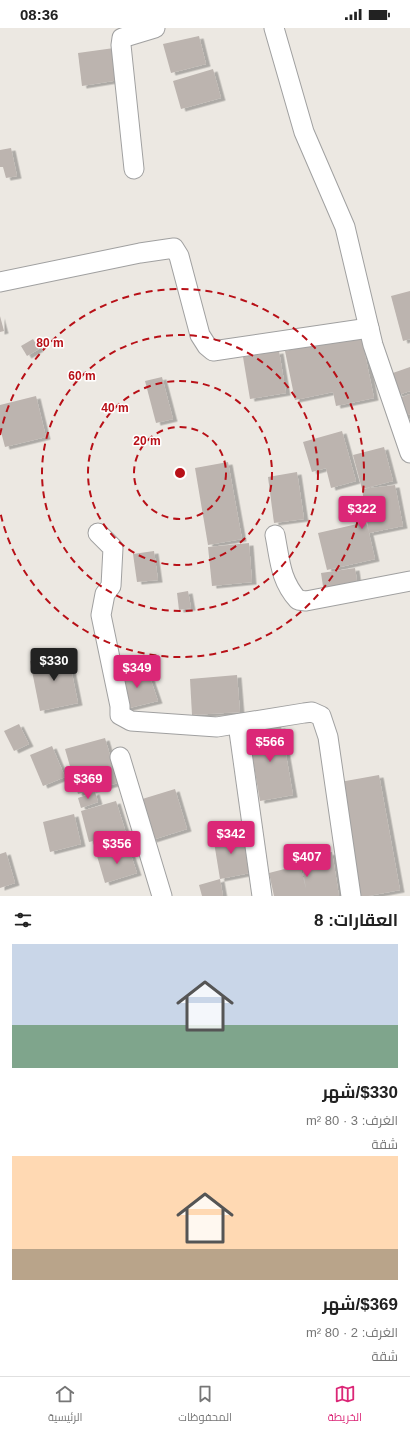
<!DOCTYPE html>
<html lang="ar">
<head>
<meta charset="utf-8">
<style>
  body { margin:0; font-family:Arial,Cairo,sans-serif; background:#f2f2f2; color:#222; direction:rtl; height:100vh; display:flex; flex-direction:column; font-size:15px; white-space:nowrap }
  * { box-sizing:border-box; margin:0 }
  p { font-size:13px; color:#767676 }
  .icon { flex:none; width:22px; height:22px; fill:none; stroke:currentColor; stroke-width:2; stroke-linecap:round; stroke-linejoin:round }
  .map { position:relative; height:868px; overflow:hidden; direction:ltr }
  .details { display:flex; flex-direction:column; background:#fff; flex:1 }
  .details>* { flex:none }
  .price { position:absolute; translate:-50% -34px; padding:0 9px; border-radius:4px; background:#db2777; color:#fff; font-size:13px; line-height:26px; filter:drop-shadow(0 1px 2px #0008) }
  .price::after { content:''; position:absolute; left:50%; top:24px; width:12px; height:9px; margin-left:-6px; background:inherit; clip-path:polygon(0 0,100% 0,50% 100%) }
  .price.current { background:#222; color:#fff }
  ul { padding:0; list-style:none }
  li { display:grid; align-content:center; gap:8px; height:212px; padding:0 12px }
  li span { display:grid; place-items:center; height:124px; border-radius:0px; color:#555 }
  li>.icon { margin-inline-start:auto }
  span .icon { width:72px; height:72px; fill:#fffc; stroke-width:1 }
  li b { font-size:17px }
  h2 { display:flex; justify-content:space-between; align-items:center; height:48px; padding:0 12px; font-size:17px }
  .status { display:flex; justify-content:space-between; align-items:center; height:28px; padding:0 20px; background:#fff; direction:ltr }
  .status svg { height:11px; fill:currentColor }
  .tabs { display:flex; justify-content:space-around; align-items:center; height:56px; border-top:1px solid #e0e0e0; background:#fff; font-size:11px; color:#767676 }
  .tabs a { display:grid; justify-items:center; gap:2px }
  .tabs .current { color:#db2777 }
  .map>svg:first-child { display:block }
  .building { fill:#bcb4af; filter:url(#shadow) }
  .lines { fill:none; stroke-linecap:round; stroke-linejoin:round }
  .minor-casing { stroke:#a0a0a0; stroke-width:21 }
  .minor { stroke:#fff; stroke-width:19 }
  .ring { fill:none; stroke:#b81017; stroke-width:2; stroke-dasharray:7 5 }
  .centre { fill:#b81017; stroke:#fff; stroke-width:2 }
  .ring-label { font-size:12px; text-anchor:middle; font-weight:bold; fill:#b81017; stroke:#fff; stroke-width:3; stroke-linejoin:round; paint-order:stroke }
</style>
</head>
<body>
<div class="status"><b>08:36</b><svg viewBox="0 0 49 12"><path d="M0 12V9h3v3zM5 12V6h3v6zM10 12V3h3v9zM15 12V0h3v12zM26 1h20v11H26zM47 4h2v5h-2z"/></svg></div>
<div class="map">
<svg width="410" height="868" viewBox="0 0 410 868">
  <defs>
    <filter id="shadow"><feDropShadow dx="4.5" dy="2.5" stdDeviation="0" flood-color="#0004"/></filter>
  </defs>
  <rect width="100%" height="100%" fill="#ece8e2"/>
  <g class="building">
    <path d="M199,8L206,36L171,45L163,16Z"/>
    <path d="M114,20L119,52L82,58L78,25Z"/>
    <path d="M213,41L221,70L181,81L173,53Z"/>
    <path d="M11,120L17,148L6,150L3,139H0V122Z"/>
    <path d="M410,263V311L403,313L391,268Z"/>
    <path d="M0,288L4,303L0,304Z"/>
    <path d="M361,307L374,370L336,378L333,364L295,372L285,323Z"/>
    <path d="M33,311L39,321L27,328L21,318Z"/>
    <path d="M279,323L286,365L250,371L243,329Z"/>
    <path d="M410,339V363L398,367L390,346Z"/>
    <path d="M162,349L173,391L156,395L145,353Z"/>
    <path d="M410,366V386L404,389L397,371Z"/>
    <path d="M36,368L46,409L5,419L0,400V377Z"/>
    <path d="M342,403L356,453L331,460L326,440L312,444L303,414Z"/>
    <path d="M384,419L393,453L362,461L353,427Z"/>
    <path d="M228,434L242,511L208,517L195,440Z"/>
    <path d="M297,444L304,491L274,495L268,449Z"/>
    <path d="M395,457L403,498L369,505L375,531L327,542L318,505L366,494L369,505L362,461Z"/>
    <path d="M249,515L252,554L212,558L208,519Z"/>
    <path d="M154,523L158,552L137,554L133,526Z"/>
    <path d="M355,540L358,560L324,565L321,545Z"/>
    <path d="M188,563L191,580L179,582L177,565Z"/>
    <path d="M68,626L78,675L40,683L30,633Z"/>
    <path d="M147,641L158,673L125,681L119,645Z"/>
    <path d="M237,647L240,684L192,687L190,651Z"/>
    <path d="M19,696L29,716L14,723L4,703Z"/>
    <path d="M281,698L293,767L260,773L248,703Z"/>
    <path d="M105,710L118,755L78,766L65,721Z"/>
    <path d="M52,718L65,749L43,758L30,727Z"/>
    <path d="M379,747L400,862L368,868H360L340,754Z"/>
    <path d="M175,761L187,801L152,812L139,772Z"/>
    <path d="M95,764L98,774L81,780L78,770Z"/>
    <path d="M116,773L126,805L89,814L81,783Z"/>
    <path d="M74,786L81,816L50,824L43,794Z"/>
    <path d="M243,803L250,845L220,851L213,808Z"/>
    <path d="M128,818L137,845L105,855L97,828Z"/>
    <path d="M6,824L15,855L0,860V826Z"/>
    <path d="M332,824L339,868H274L269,845L300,837L306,861L301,829Z"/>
    <path d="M220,851L223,868H202L199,857Z"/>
  </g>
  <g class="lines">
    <g class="minor-casing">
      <g id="minor">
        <path d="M274,0L304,104L345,199L373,317L410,425"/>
        <path d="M134,141L121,17L122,10L155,0"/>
        <path d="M0,254L140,225L174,220L179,228L200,307L207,318L213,323L369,300"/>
        <path d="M98,505L113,520L111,558L105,566L101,587L120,678V687L131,693L217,699L304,685L312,684L321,688L328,709L351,868"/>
        <path d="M275,507C280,532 280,552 298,572L306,573L410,553"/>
        <path d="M238,696L262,868"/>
        <path d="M120,729L162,868"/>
      </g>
    </g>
    <use href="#minor" class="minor"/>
  </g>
  <g class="ring">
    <circle cx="180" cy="445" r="46"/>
    <circle cx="180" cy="445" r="92"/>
    <circle cx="180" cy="445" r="138"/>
    <path d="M0 407A184 184 0 1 1 0 483"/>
  </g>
  <circle cx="180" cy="445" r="6" class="centre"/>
  <g class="ring-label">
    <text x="50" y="319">80 m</text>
    <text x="82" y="352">60 m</text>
    <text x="115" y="384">40 m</text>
    <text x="147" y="417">20 m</text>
  </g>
</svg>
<b class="price" style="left:362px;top:502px">$322</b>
<b class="price current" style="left:54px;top:654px">$330</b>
<b class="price" style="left:137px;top:661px">$349</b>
<b class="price" style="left:270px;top:735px">$566</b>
<b class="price" style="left:88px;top:772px">$369</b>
<b class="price" style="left:231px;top:827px">$342</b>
<b class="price" style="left:117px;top:837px">$356</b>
<b class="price" style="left:307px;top:850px">$407</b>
</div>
<section class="details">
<h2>العقارات: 8<svg class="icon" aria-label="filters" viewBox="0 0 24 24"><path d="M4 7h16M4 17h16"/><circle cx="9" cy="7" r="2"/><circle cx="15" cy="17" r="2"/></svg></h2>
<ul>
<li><span style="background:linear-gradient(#c9d6e8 65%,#7fa58c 0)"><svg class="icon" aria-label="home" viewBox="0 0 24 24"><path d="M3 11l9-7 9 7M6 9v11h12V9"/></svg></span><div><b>$330/شهر</b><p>الغرف: 3 · 80 m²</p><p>شقة</p></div></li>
<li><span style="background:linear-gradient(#ffd9b3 75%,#b9a48a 0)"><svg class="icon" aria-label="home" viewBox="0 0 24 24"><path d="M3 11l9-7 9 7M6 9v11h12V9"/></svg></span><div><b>$369/شهر</b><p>الغرف: 2 · 80 m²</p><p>شقة</p></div></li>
</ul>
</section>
<nav class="tabs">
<a class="current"><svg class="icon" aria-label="map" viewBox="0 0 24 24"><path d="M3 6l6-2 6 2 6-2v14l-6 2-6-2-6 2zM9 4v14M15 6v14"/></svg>الخريطة</a>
<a><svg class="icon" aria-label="saved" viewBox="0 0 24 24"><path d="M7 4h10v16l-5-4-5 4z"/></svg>المحفوظات</a>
<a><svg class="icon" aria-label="home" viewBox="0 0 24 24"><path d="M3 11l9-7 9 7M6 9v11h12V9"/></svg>الرئيسية</a>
</nav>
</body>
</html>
